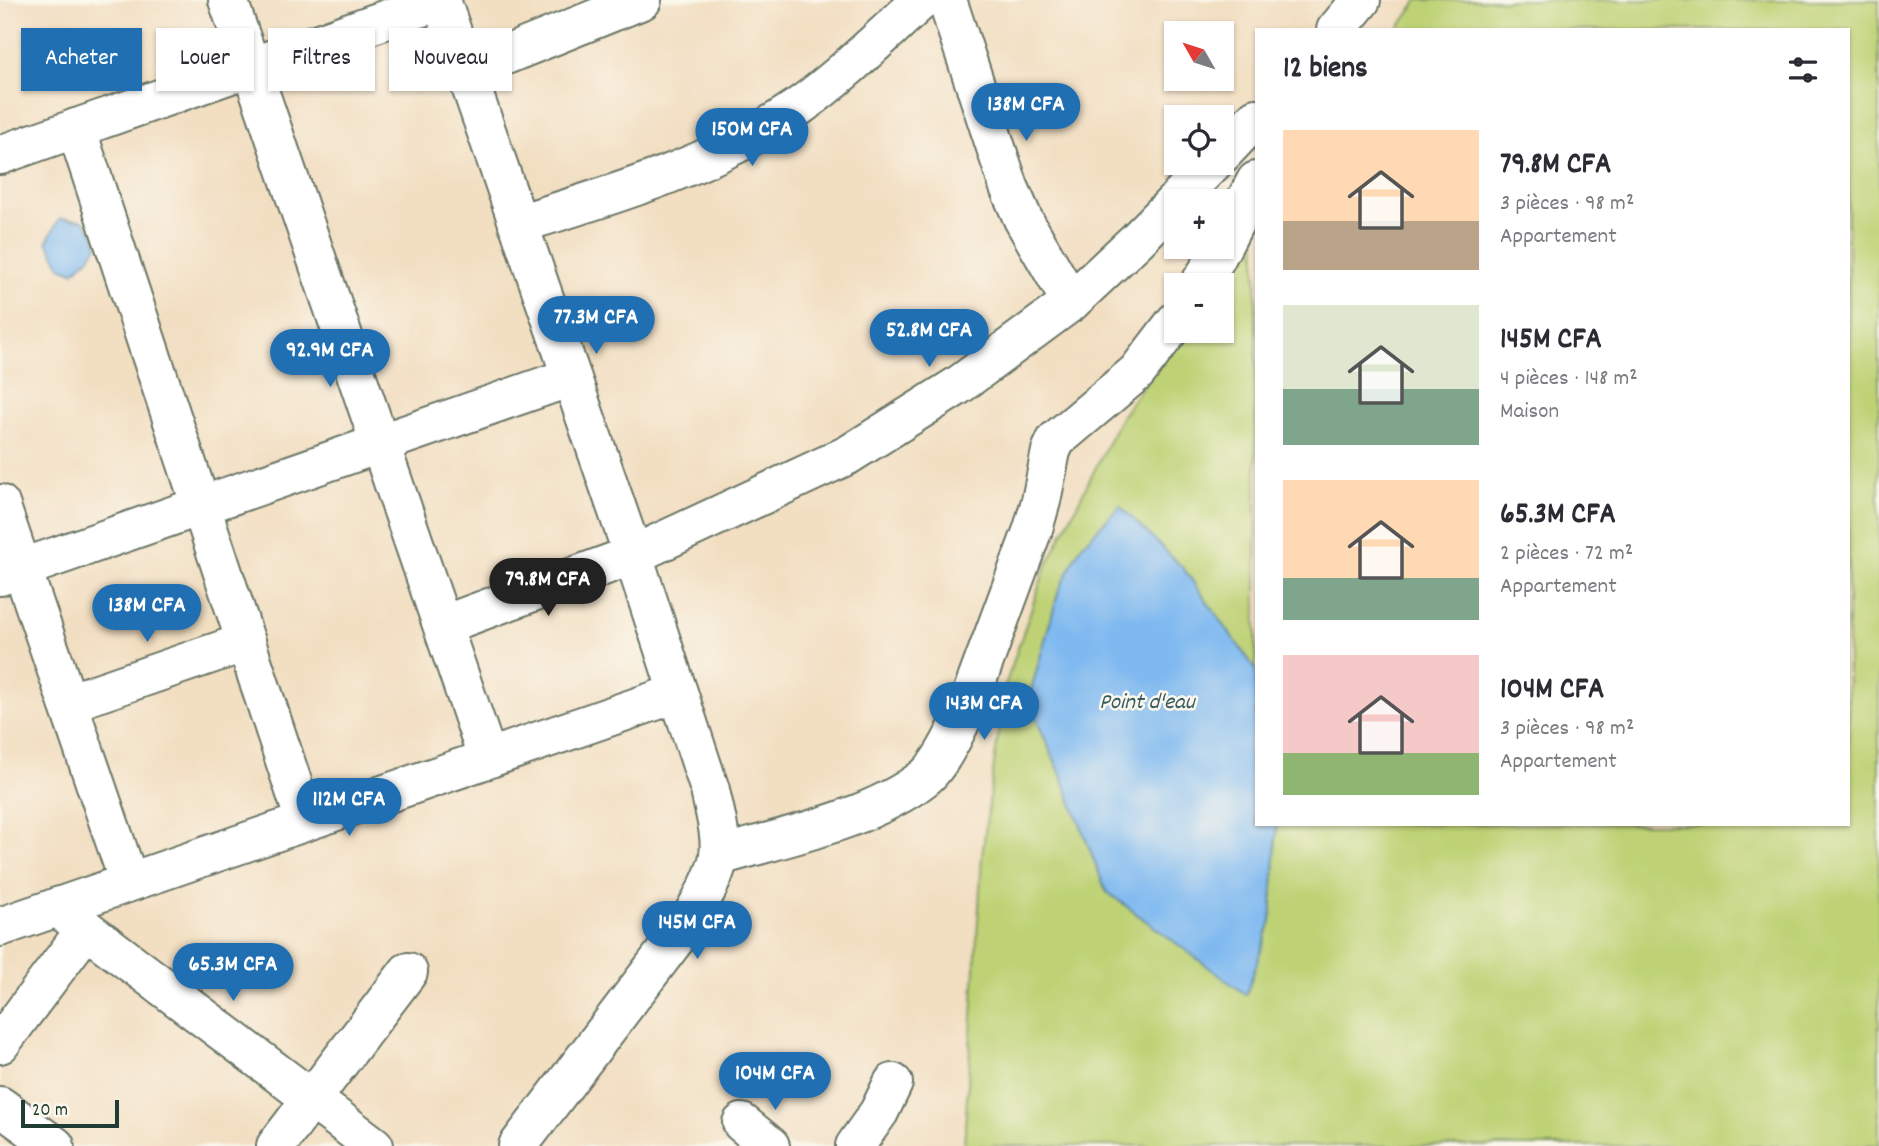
<!DOCTYPE html>
<html lang="fr">
<head>
<meta charset="utf-8">
<style>
  body { margin:0; font-family:Dekko,sans-serif; background:#f7f7f7; color:#2b2b33; height:100vh; display:flex; flex-direction:column; font-size:26px; white-space:nowrap }
  * { box-sizing:border-box; margin:0 }
  p { font-size:23px; color:#7c7c81 }
  .icon { flex:none; width:38px; height:38px; fill:none; stroke:currentColor; stroke-width:2; stroke-linecap:round; stroke-linejoin:round }
  .map { position:relative; flex:1; overflow:hidden }
  .side { position:absolute; left:1255px; top:28px; width:595px; height:798px; display:flex; flex-direction:column; background:#fff; border-radius:0px; box-shadow:0 2px 5px #0004 }
  .side>* { flex:none }
  .banner { position:absolute; left:21px; top:28px; width:665px; height:63px; display:flex; gap:14px }
  .needle { width:46px; rotate:309deg }
  .tools { position:absolute; left:1164px; top:21px; display:grid; gap:14px }
  .tools a { display:grid; place-items:center; width:70px; height:70px; border-radius:0px; background:#fff; box-shadow:0 2px 5px #0004; font-size:35px }
  .scale { position:absolute; left:21px; bottom:18px; width:98px; box-sizing:border-box; padding-left:7px; border:4px solid #1f3d34; border-top:0; font-size:19px; line-height:24px; white-space:nowrap; color:#1f3d34; -webkit-text-stroke:5px #fbf7ec; paint-order:stroke }
  .price { position:absolute; translate:-50% -60px; padding:0 16px; border-radius:24px; background:#1f6fb2; color:#fff; font-size:23px; line-height:46px; filter:drop-shadow(0 2px 4px #0008) }
  .price::after { content:''; position:absolute; left:50%; top:42px; width:21px; height:16px; margin-left:-10px; background:inherit; clip-path:polygon(0 0,100% 0,50% 100%) }
  .price.selected { background:#222; color:#fff }
  ul { padding:0; list-style:none }
  li { display:flex; align-items:center; gap:21px; height:175px; padding:0 28px }
  li span { display:grid; place-items:center; flex:none; width:196px; height:140px; border-radius:0px; color:#555 }
  li>.icon { margin-inline-start:auto }
  span .icon { width:84px; height:84px; fill:#fffc; stroke-width:1 }
  li b { font-size:30px }
  h2 { display:flex; justify-content:space-between; align-items:center; height:84px; padding:0 28px; font-size:30px }
  .chip { padding:0 24px; border-radius:0px; background:#fff; box-shadow:0 2px 5px #0004; font-size:24px; line-height:63px }
  .chip.selected { background:#1f6fb2; color:#fff }
  .map>svg:first-child { display:block }
  .green { fill:#bed275; stroke:#6e8854; stroke-width:2 }
  .water { fill:#7fb9f0; stroke:#4f7b92; stroke-width:2 }
  .lines { fill:none; stroke-linecap:round; stroke-linejoin:round }
  .minor-casing { stroke:#697565; stroke-width:42 }
  .minor { stroke:#fff; stroke-width:38 }
  .labels { text-anchor:middle; dominant-baseline:central; stroke-width:5; stroke-linejoin:round; paint-order:stroke }
  .water-label { font-size:23px; font-style:italic; fill:#375c63; stroke:#fbf7ec }
</style>
</head>
<body>
<div class="map">
<svg width="1879" height="1146" viewBox="0 0 1879 1146">
  <rect width="100%" height="100%" fill="#fbf7ec"/>
  <filter id="ink" filterUnits="userSpaceOnUse"><feTurbulence type="fractalNoise" baseFrequency=".0143" numOctaves="2"/><feDisplacementMap in="SourceGraphic" scale="14" xChannelSelector="R" yChannelSelector="G"/><feConvolveMatrix kernelMatrix="1 2 1 2 8 2 1 2 1" color-interpolation-filters="sRGB"/></filter>
  <filter id="wash" filterUnits="userSpaceOnUse"><feTurbulence type="fractalNoise" baseFrequency=".00686" numOctaves="4" result="noise"/><feDisplacementMap in="SourceGraphic" scale="28" xChannelSelector="R" yChannelSelector="G"/><feGaussianBlur stdDeviation="1.57" result="paint"/><feColorMatrix in="noise" values="0 0 0 0 0 0 0 0 0 0 0 0 0 0 0 0 0 1.4 0 .05"/><feComposite in="paint" operator="in"/></filter>
  <g filter="url(#wash)">
    <rect width="100%" height="100%" fill="#f2dec1"/>
    <path class="green" d="M1418,0H1879V1146H964L982,856L1004,689L1045,569L1121,417L1182,331H1222V285H1215L1256,226V670L1183,568L1059,590L1028,701L1060,772L1106,891L1246,994L1271,921L1277,824H1848V30H1397Z"/>
    <g class="water">
      <path d="M60,218L83,220L95,235L98,245L88,259L73,272L61,267L47,241Z"/>
      <path d="M1120,506L1183,568L1256,670V824H1277L1271,921L1246,995L1106,891L1060,772L1028,701L1059,590L1081,546Z"/>
    </g>
  </g>
  <g filter="url(#ink)">
    <g class="lines">
      <g class="minor-casing">
        <g id="minor">
          <path d="M228,0L488,759"/>
          <path d="M441,0L633,555L710,790C714,810 722,835 719,856C715,878 700,902 689,921L518,1146"/>
          <path d="M947,0L1009,187L1023,219L1071,302"/>
          <path d="M1336,30L1361,0"/>
          <path d="M466,71L642,0"/>
          <path d="M76,128L305,821"/>
          <path d="M1222,154L1256,118"/>
          <path d="M0,155L441,0"/>
          <path d="M518,224C613,195 715,165 797,108C842,76 882,36 922,0"/>
          <path d="M1199,285L1215,260L1256,181"/>
          <path d="M0,504L129,882"/>
          <path d="M0,576L571,377"/>
          <path d="M443,625L633,555L848,455L959,385L1071,302L1137,240L1213,163"/>
          <path d="M68,703L246,642"/>
          <path d="M719,856C783,837 870,820 924,778C940,766 957,730 966,710L1033,529L1041,501L1051,451L1056,440L1137,372L1176,321"/>
          <path d="M57,907L374,1146"/>
          <path d="M0,927L678,693"/>
          <path d="M0,1044L86,929"/>
          <path d="M0,1106L55,1146"/>
          <path d="M742,1123L770,1146"/>
          <path d="M276,1146L408,972"/>
          <path d="M855,1146L879,1112L893,1083"/>
        </g>
      </g>
      <use href="#minor" class="minor"/>
    </g>
  </g>
  <g class="labels">
    <g class="water-label">
      <text x="1147" y="703">Point d'eau</text>
    </g>
  </g>
</svg>
<div class="tools">
<a><svg class="needle" viewBox="-14 -14 28 28"><path d="M0-13l5 13h-10z" fill="#e53935"/><path d="M0 13l5-13h-10z" fill="#7c7c81"/></svg></a>
<a><svg class="icon" aria-label="locate" viewBox="0 0 24 24"><circle cx="12" cy="12" r="6"/><path d="M12 2v4M12 18v4M2 12h4M18 12h4"/></svg></a>
<a>+</a>
<a>−</a>
</div>
<div class="scale">20 m</div>
<b class="price" style="left:1026px;top:143px">138M CFA</b>
<b class="price" style="left:752px;top:168px">150M CFA</b>
<b class="price" style="left:596px;top:356px">77.3M CFA</b>
<b class="price" style="left:929px;top:369px">52.8M CFA</b>
<b class="price" style="left:330px;top:389px">92.9M CFA</b>
<b class="price selected" style="left:548px;top:618px">79.8M CFA</b>
<b class="price" style="left:147px;top:644px">138M CFA</b>
<b class="price" style="left:984px;top:742px">143M CFA</b>
<b class="price" style="left:349px;top:838px">112M CFA</b>
<b class="price" style="left:697px;top:961px">145M CFA</b>
<b class="price" style="left:233px;top:1003px">65.3M CFA</b>
<b class="price" style="left:775px;top:1112px">104M CFA</b>
<div class="banner">
<a class="chip selected">Acheter</a>
<a class="chip">Louer</a>
<a class="chip">Filtres</a>
<a class="chip">Nouveau</a>
</div>
<section class="side">
<h2>12 biens<svg class="icon" aria-label="filters" viewBox="0 0 24 24"><path d="M4 7h16M4 17h16"/><circle cx="9" cy="7" r="2"/><circle cx="15" cy="17" r="2"/></svg></h2>
<ul>
<li><span style="background:linear-gradient(#ffd9b3 65%,#b9a48a 0)"><svg class="icon" aria-label="home" viewBox="0 0 24 24"><path d="M3 11l9-7 9 7M6 9v11h12V9"/></svg></span><div><b>79.8M CFA</b><p>3 pièces · 98 m²</p><p>Appartement</p></div></li>
<li><span style="background:linear-gradient(#dfe7d0 60%,#7fa58c 0)"><svg class="icon" aria-label="home" viewBox="0 0 24 24"><path d="M3 11l9-7 9 7M6 9v11h12V9"/></svg></span><div><b>145M CFA</b><p>4 pièces · 148 m²</p><p>Maison</p></div></li>
<li><span style="background:linear-gradient(#ffd9b3 70%,#7fa58c 0)"><svg class="icon" aria-label="home" viewBox="0 0 24 24"><path d="M3 11l9-7 9 7M6 9v11h12V9"/></svg></span><div><b>65.3M CFA</b><p>2 pièces · 72 m²</p><p>Appartement</p></div></li>
<li><span style="background:linear-gradient(#f6c9c9 70%,#8fb573 0)"><svg class="icon" aria-label="home" viewBox="0 0 24 24"><path d="M3 11l9-7 9 7M6 9v11h12V9"/></svg></span><div><b>104M CFA</b><p>3 pièces · 98 m²</p><p>Appartement</p></div></li>
</ul>
</section>
</div>
</body>
</html>
